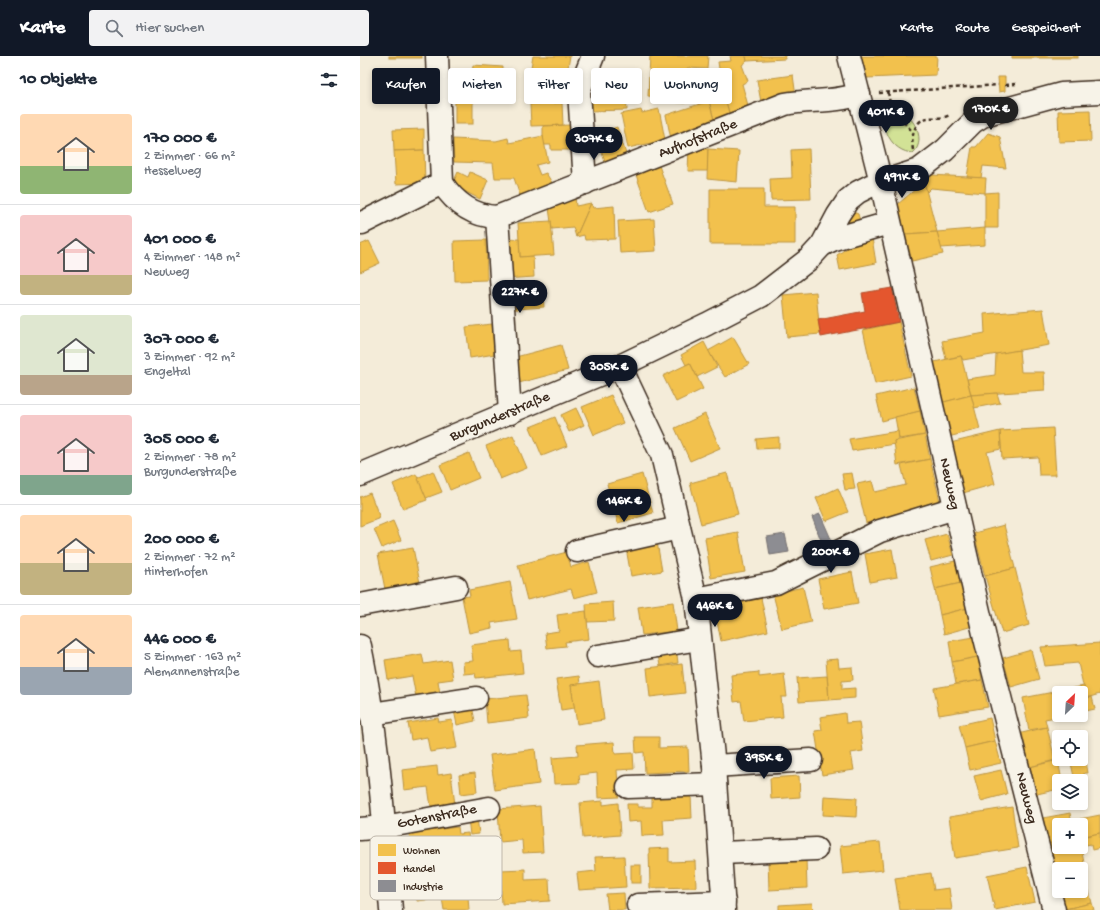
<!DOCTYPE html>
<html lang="de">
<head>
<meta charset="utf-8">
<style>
  body { margin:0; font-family:"Gochi Hand",sans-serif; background:#f2f2f3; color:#1f2937; height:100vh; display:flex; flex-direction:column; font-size:15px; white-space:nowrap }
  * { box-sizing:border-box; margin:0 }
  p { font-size:13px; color:#747a83 }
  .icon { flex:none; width:22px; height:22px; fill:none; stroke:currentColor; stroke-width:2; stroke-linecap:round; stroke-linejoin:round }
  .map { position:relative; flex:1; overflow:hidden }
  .drawer { display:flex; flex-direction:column; background:#fff; width:360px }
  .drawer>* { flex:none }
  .guide { position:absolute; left:12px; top:12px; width:380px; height:36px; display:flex; gap:8px }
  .needle { width:26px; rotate:25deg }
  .controls { position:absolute; left:692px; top:630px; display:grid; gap:8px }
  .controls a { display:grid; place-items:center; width:36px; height:36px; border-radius:4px; background:#fff; box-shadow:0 2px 6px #0003; font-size:20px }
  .price { position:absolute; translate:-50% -34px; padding:0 9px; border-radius:14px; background:#111827; color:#fff; font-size:13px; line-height:26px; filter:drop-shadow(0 1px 2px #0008) }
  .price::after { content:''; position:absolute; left:50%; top:24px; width:12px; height:9px; margin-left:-6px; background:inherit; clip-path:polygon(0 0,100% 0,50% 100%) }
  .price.current { background:#222; color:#fff }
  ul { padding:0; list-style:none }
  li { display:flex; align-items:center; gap:12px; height:100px; padding:0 20px }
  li+li { border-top:1px solid #e0e1e3 }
  li span { display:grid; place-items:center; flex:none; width:112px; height:80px; border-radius:4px; color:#555 }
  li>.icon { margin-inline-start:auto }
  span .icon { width:48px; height:48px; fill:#fffc; stroke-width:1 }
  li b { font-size:17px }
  h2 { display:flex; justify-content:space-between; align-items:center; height:48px; padding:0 20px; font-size:17px }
  .tag { padding:0 14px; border-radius:4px; background:#fff; box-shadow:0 2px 6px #0003; font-size:14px; line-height:36px }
  .tag.current { background:#111827; color:#fff }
  header { display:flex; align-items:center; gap:24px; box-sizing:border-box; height:56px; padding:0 20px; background:#111827; color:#fff }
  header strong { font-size:19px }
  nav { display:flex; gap:22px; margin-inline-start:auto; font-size:14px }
  .search { width:280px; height:36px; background:#f2f2f3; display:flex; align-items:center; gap:10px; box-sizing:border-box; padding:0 14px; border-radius:4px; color:#747a83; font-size:15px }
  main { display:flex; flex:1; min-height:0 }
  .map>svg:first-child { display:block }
  .green { fill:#d2e296; stroke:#86865a }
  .homes { fill:#f2c14e; stroke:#bb9440 }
  .shops { fill:#e4572e; stroke:#b14a29 }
  .industry { fill:#8d8d92; stroke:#746f6f }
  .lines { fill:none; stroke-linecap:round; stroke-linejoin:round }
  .minor-casing { stroke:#3b2a1e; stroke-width:25 }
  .path { stroke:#3b2a1e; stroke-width:2.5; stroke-dasharray:4 3; stroke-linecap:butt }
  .minor { stroke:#f7f3e8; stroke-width:22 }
  .labels { text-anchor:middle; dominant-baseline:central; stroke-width:4; stroke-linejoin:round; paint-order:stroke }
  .street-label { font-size:15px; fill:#3b2a1e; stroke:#f7f3e8 }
  .key { fill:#f7f3e8; stroke:#bfb7ab; stroke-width:1 }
  .key-label { font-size:11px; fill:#3b2a1e }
</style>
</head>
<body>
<header>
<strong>Karte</strong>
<div class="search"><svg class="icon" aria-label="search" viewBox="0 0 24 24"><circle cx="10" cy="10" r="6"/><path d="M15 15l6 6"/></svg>Hier suchen</div>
<nav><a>Karte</a><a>Route</a><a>Gespeichert</a></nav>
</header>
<main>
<section class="drawer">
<h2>10 Objekte<svg class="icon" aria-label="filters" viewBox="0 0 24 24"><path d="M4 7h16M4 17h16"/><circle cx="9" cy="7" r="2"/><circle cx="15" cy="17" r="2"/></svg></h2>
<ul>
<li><span style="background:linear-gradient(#ffd9b3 65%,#8fb573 0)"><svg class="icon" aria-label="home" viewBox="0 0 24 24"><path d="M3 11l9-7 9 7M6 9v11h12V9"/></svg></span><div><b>170 000 €</b><p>2 Zimmer · 66 m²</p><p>Hesselweg</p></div></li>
<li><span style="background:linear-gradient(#f6c9c9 75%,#c2b280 0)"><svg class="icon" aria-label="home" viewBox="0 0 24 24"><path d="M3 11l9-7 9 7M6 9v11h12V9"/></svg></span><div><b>401 000 €</b><p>4 Zimmer · 148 m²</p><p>Neuweg</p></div></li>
<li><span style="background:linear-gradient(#dfe7d0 75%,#b9a48a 0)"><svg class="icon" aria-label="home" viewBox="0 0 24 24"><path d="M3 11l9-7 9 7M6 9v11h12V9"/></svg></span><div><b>307 000 €</b><p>3 Zimmer · 92 m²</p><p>Engeltal</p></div></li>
<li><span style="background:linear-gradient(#f6c9c9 75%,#7fa58c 0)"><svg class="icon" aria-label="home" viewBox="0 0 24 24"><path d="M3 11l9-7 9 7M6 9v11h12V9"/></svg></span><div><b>305 000 €</b><p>2 Zimmer · 78 m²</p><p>Burgunderstraße</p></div></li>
<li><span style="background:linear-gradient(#ffd9b3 60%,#c2b280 0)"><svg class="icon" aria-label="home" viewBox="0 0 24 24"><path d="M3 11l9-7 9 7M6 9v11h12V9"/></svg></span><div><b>200 000 €</b><p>2 Zimmer · 72 m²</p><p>Hinterhofen</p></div></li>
<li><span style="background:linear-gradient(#ffd9b3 65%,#9aa5b1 0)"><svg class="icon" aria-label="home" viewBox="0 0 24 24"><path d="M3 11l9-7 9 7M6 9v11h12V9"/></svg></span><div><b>446 000 €</b><p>5 Zimmer · 163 m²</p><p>Alemannenstraße</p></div></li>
</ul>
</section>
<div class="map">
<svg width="740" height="854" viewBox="0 0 740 854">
  <rect width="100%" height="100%" fill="#f4ecd9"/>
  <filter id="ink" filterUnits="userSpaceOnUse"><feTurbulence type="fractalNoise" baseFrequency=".025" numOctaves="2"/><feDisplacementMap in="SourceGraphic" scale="8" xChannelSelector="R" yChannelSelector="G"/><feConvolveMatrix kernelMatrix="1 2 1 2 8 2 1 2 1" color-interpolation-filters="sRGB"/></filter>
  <g filter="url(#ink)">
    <path class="green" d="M531,53C550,52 569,83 553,97C532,96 517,70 531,53Z"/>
    <g class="homes">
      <rect x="29" y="0" width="33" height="2"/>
      <path d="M173,0H210L205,29L169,23Z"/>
      <path d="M290,0H348L347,13L327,12L325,47L306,46L307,42L288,40Z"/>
      <path d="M370,0H386L387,5L382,9L388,25L382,28L389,53L370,60L362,32L358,6L371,5Z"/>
      <path d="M386,0H425V3L387,5Z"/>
      <path d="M501,0H577L576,19L507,22Z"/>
      <rect x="652" y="0" width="66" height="2"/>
      <path d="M113,9L143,11L141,42L110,39Z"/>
      <path d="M49,14L51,44L19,46L17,16Z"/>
      <path d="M278,14V35L266,36L267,54L229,55L228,38H247L246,15Z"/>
      <path d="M433,19L436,41L401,46L397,24Z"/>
      <path d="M349,20L351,36L347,37L349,45L339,49L337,22Z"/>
      <path d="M638,21H645V35L639,36Z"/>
      <path d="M362,32L370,60L354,64L347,37Z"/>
      <rect x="95" y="42" width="18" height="26"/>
      <path d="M349,45L354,64L311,83L306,59Z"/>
      <path d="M202,47L203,69L171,70L170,48Z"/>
      <path d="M299,53L305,84L268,92L261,58L281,54L282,57Z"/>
      <path d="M730,54L731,85L699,86L698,55Z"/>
      <path d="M210,69L211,94H191V89H183V70Z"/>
      <path d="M257,71L266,98L245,106L236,78Z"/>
      <path d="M64,73V94L34,95L33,74Z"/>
      <path d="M628,77L640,81L646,112L623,110L621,122L607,121L612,91H616Z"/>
      <path d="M183,80L188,106L176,109L180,119L186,117L194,130L162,146L154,122H135L133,107L94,106L93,83L136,85L148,82L149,87Z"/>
      <path d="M329,92L348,93V115H328Z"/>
      <path d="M348,93L379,95L377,126L347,123Z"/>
      <path d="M449,93L451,143L411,144L410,123L432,122L431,94Z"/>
      <path d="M64,94L65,127L36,128L34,95Z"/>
      <path d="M298,107L313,148L289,156L275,116Z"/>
      <path d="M98,116L108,121L110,116L128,124L120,143L92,129Z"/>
      <path d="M571,119L626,122L625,137L571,132L567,136L564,126Z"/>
      <path d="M564,126L577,176L545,178L538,148Z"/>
      <path d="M350,133H404V151H435V188H350Z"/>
      <path d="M638,136V172H625V137Z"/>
      <path d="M215,141L216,150L231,147L216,181L213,171L192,173L189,152Z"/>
      <path d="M231,147L233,152L254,150L255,183L225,184L224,179L216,181Z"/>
      <path d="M491,155L498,158L500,165L483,170Z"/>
      <path d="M294,163L296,195L260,197L258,165Z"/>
      <path d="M191,165L194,199L160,201L158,167Z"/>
      <path d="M625,172V189L581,192L577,176Z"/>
      <path d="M577,176L583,198L552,205L545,178Z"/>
      <path d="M512,182L516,207L480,214L477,199L499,184Z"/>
      <path d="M159,183L160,201L173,200L174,221L144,223L141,184Z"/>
      <path d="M126,184L127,224L95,225L94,185Z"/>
      <path d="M9,185L20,207L0,216V189Z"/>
      <path d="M182,228L184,251L145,254L143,231Z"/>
      <path d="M456,236L460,278L427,281L423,239Z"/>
      <path d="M683,253L689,289L603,304L601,300L586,303L582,285L625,277L624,258Z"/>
      <path d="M539,266L551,320L515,328L503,274Z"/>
      <path d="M132,268L135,298L110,302L106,271Z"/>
      <path d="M373,281L389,308L365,321L348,295Z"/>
      <path d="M344,286L357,311L337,321L330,307L326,309L321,299Z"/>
      <path d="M201,289L208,314L155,328L148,303Z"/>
      <path d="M659,294L661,316H684L685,334L611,339L607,323L635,319L636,298Z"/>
      <path d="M601,300L611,339L580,347L570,307Z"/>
      <path d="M330,307L343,333L316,346L303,320Z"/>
      <path d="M554,331L560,355L522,365L516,340Z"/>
      <path d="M637,337L640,347L614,352L611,339Z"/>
      <path d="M251,339L263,367L234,379L222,351Z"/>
      <path d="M611,339L620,373L588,381L580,347Z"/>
      <path d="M216,352L224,369L209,376L201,359Z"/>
      <path d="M560,355L565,379L539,383L535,361Z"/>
      <path d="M345,358L360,392L330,405L315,372Z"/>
      <path d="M195,361L207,390L182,400L170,371Z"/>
      <path d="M693,372L696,419H679L678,401L642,403L640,375Z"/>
      <path d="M538,375L539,383L534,385L535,388L492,395L489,383Z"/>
      <path d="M640,375L641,393L627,396L635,428L603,437L590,387Z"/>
      <path d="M153,379L167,412L140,423L126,390Z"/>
      <path d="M565,379L570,403L537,409L534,385Z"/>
      <path d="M419,381V392L397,393L396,383Z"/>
      <path d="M109,397L119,422L90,434L80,409Z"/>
      <path d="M570,403L581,450L506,467L497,428L512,425L515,436L546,429L541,409Z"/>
      <path d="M73,415L82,436L66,442L57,422Z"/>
      <path d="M367,417L378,458L341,468L330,427Z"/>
      <path d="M492,417L495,433L485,434L482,418Z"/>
      <path d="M56,418L67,444L43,453L33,428Z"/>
      <path d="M282,418L293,457L258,467L247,428Z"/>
      <path d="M478,432L488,456L466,465L456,442Z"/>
      <path d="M10,437L20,462L0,470V441Z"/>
      <path d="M33,465L41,484L22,492L14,473Z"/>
      <path d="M644,469L655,512L625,520L614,477Z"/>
      <path d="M378,476L385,516L351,522L345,482Z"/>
      <path d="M587,478L593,499L571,505L565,484Z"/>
      <path d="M297,486L302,515L271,520L266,492Z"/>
      <path d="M53,492L60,527L25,533L18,498Z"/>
      <path d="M532,493L537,521L510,526L505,498Z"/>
      <path d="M207,496L211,511L229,506L237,536L214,542L211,533L167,544L158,509Z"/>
      <path d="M595,505L601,527L575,533L570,511Z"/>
      <path d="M655,512L669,569L642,577L625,520Z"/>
      <path d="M492,516L498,547L464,553L458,523Z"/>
      <path d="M150,526L157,563L131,567L132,572L109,577L102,541L110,540L109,534Z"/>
      <path d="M601,527L608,552L580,559L575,533Z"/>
      <path d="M443,531L451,566L422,573L413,538Z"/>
      <path d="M401,542L408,575L361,585L354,551Z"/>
      <path d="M253,546L254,565L227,566L226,548Z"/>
      <path d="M313,546L317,575L282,579L278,551Z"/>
      <path d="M608,552L613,570L584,578L580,559Z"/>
      <path d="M226,555L229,583L205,586L206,590L187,592L185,577L199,575L197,559Z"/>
      <path d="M615,581L618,601L592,606L589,585Z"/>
      <path d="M150,584L151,596L161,595L163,617L116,622L115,617L104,618L103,606L113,605L111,589Z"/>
      <path d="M740,587V638L726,642L718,607L685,610L681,591Z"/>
      <path d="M316,591L318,607L300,610L297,593Z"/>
      <path d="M671,594L679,623L651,631L643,602Z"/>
      <path d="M62,598L64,608L90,604L93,623L78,625L80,637L56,641L52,620L28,624L25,604Z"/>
      <path d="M618,601L622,624L596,628L592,606Z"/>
      <path d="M478,603L479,612L492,611L493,624L482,625V633L495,632V642L469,644L466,604Z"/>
      <path d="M322,608L325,637L290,641L287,612Z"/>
      <path d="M399,616V621L424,618L427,641H421L423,661L384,665L381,645L374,646L371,619Z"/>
      <path d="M219,620L220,628L211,629L215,652L201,654L196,623Z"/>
      <path d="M467,620L469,644L439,646L437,622Z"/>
      <path d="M622,624L628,651L579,659L574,632Z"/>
      <path d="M239,625L244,664L217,668L211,629Z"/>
      <path d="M724,630L726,642L732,641L735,653L721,656V637H699V659H706L685,663L687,671L669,674L663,642Z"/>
      <path d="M166,639L169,662L127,667L125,643Z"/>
      <path d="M112,650L115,665L97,669L94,654Z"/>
      <path d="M485,657L486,667L499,666L503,695L491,697L494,714L462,719L455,675L462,674L460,661Z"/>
      <path d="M78,662L79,666L92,664L97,692L70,696L67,681L51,684L48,667Z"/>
      <path d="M630,662L635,685L605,692L599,669Z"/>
      <path d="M687,671L695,704L670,711L662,677Z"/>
      <path d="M275,681H299V692L328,691L329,715L285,717L284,696L276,697Z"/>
      <path d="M635,685L641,707L610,714L605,692Z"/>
      <path d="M254,686L255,698L273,697L274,713L257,714L259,741L238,742L237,717L219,719L220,727L194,728L192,702L218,700L217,689Z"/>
      <path d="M175,693L179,728L135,734L130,699Z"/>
      <path d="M725,700L728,717H724L727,733L721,734V725H715L710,703H721V701Z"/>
      <path d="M698,704L702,725H699V733L677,738L670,711Z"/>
      <path d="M77,710L78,719L91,717L95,749L71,751L68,731L44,734L42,714Z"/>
      <path d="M641,714L647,738L621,745L614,720Z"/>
      <path d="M115,717L117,736L101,738L99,719Z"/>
      <path d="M439,720L440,741L411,743L410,722Z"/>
      <path d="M331,740L332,762L303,764L304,779L282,780L281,765L268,766L267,748H278V751H292V742Z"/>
      <path d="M464,740L497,742L496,761L463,759Z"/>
      <path d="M243,745V749L258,747L260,779L223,782L220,747Z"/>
      <path d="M180,750L183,796L163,797L162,784L140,786L138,753Z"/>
      <path d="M652,751L658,792L595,802L589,761Z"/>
      <path d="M710,757L712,769H699V785L688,788L683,762Z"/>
      <path d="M740,759V777L721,781V776L723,775L720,763Z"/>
      <path d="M117,761L119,778L110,779L108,762Z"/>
      <path d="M98,771L99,778L108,777L111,802L84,806L82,793L51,796L49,777Z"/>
      <path d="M740,777V792L732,794L731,788L721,790V781Z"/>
      <path d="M699,785V791H721L724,807L694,814L688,788Z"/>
      <path d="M520,786L523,814L483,818L480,790Z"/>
      <path d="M309,792V806L335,805L336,831L290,832L289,793Z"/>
      <path d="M264,800L266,831L219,834L217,817L236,815L235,801Z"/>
      <path d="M446,803L447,832L409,834L408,804Z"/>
      <rect x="271" y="809" width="10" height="18"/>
      <path d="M667,811L675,846L635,854L627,819Z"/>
      <path d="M165,813V824L189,823L190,845L142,848L140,814Z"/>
      <path d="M571,817L574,834L589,832L592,854H540L535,822Z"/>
      <path d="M92,821L93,828L107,826L109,854H84L82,842L57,845L56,825Z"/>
      <path d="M726,824L732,847L705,853L700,835H721V825Z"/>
      <path d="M264,837L265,854H248L246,838Z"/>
      <path d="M452,847L453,854H419V849Z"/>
      <path d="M732,847L734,854L705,853Z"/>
    </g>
    <path class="shops" d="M532,232L539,266L461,281L458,264L505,255L502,237Z"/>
    <g class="industry">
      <path d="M460,458L471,483L462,487L452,461Z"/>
      <path d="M425,478L429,496L410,499L407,481Z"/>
    </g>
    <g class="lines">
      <g class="minor-casing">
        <g id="minor">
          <path d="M77,0L82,127C95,147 112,160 137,161L425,48C449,43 475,47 499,38"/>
          <path d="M489,0L521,126L625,582L694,854"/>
          <path d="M225,127L219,35L233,0"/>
          <path d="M137,161L150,357"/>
          <path d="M2,167L82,127"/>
          <path d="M462,189L474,183L529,167"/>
          <path d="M260,310L302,399L336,543L354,710L364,854"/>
          <path d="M0,419L260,310L347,268L401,240L449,203L462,189L478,159L488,144L498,136L510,130L559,114L585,94L613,66L624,59L701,38L740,36"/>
          <path d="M217,495L319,472"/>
          <path d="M336,543L416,527L520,475L595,452"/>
          <path d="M0,549L96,531"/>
          <path d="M0,590C18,677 24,766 31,854"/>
          <path d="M238,600L339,583"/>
          <path d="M11,658L116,642"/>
          <path d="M354,710L451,704"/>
          <path d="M268,731L355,728"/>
          <path d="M0,773L24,771L129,752"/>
          <path d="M361,797L456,793"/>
          <path d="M278,849L364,846"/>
        </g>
      </g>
      <g class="path">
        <path d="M645,29L656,28"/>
        <path d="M528,36L531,53L553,76"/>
        <path d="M519,37L638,29"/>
        <path d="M553,94C551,83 553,68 564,63C572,60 582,64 589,59"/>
      </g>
      <use href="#minor" class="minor"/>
    </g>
  </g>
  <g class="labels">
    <g class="street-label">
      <text transform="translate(338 83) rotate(-22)">Aufhofstraße</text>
      <text transform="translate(140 361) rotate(-23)">Burgunderstraße</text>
      <text transform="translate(589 428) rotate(77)">Neuweg</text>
      <text transform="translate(666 742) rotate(76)">Neuweg</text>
      <text transform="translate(77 761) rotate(-11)">Gotenstraße</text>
    </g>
  </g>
  <rect x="10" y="780" width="132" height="64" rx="6" class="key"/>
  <rect x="18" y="788" width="18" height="12" fill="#f2c14e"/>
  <rect x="18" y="806" width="18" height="12" fill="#e4572e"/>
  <rect x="18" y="824" width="18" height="12" fill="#8d8d92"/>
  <g class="key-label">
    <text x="43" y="798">Wohnen</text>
    <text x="43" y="816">Handel</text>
    <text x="43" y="834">Industrie</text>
  </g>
</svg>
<div class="controls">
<a><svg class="needle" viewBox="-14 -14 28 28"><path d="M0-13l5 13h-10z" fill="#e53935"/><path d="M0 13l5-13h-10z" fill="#747a83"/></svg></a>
<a><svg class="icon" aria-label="locate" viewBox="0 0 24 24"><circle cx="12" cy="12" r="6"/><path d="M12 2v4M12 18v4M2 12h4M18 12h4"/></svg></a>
<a><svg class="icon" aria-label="layers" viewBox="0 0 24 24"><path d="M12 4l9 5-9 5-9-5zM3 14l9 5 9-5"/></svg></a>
<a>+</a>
<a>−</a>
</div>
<b class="price current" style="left:631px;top:75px">170K €</b>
<b class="price" style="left:526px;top:78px">401K €</b>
<b class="price" style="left:234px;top:105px">307K €</b>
<b class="price" style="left:542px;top:143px">491K €</b>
<b class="price" style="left:160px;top:258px">227K €</b>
<b class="price" style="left:249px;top:333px">305K €</b>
<b class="price" style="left:264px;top:467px">146K €</b>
<b class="price" style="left:471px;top:518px">200K €</b>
<b class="price" style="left:355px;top:572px">446K €</b>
<b class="price" style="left:404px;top:724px">395K €</b>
<div class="guide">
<a class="tag current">Kaufen</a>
<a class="tag">Mieten</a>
<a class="tag">Filter</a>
<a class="tag">Neu</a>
<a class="tag">Wohnung</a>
</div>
</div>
</main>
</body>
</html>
